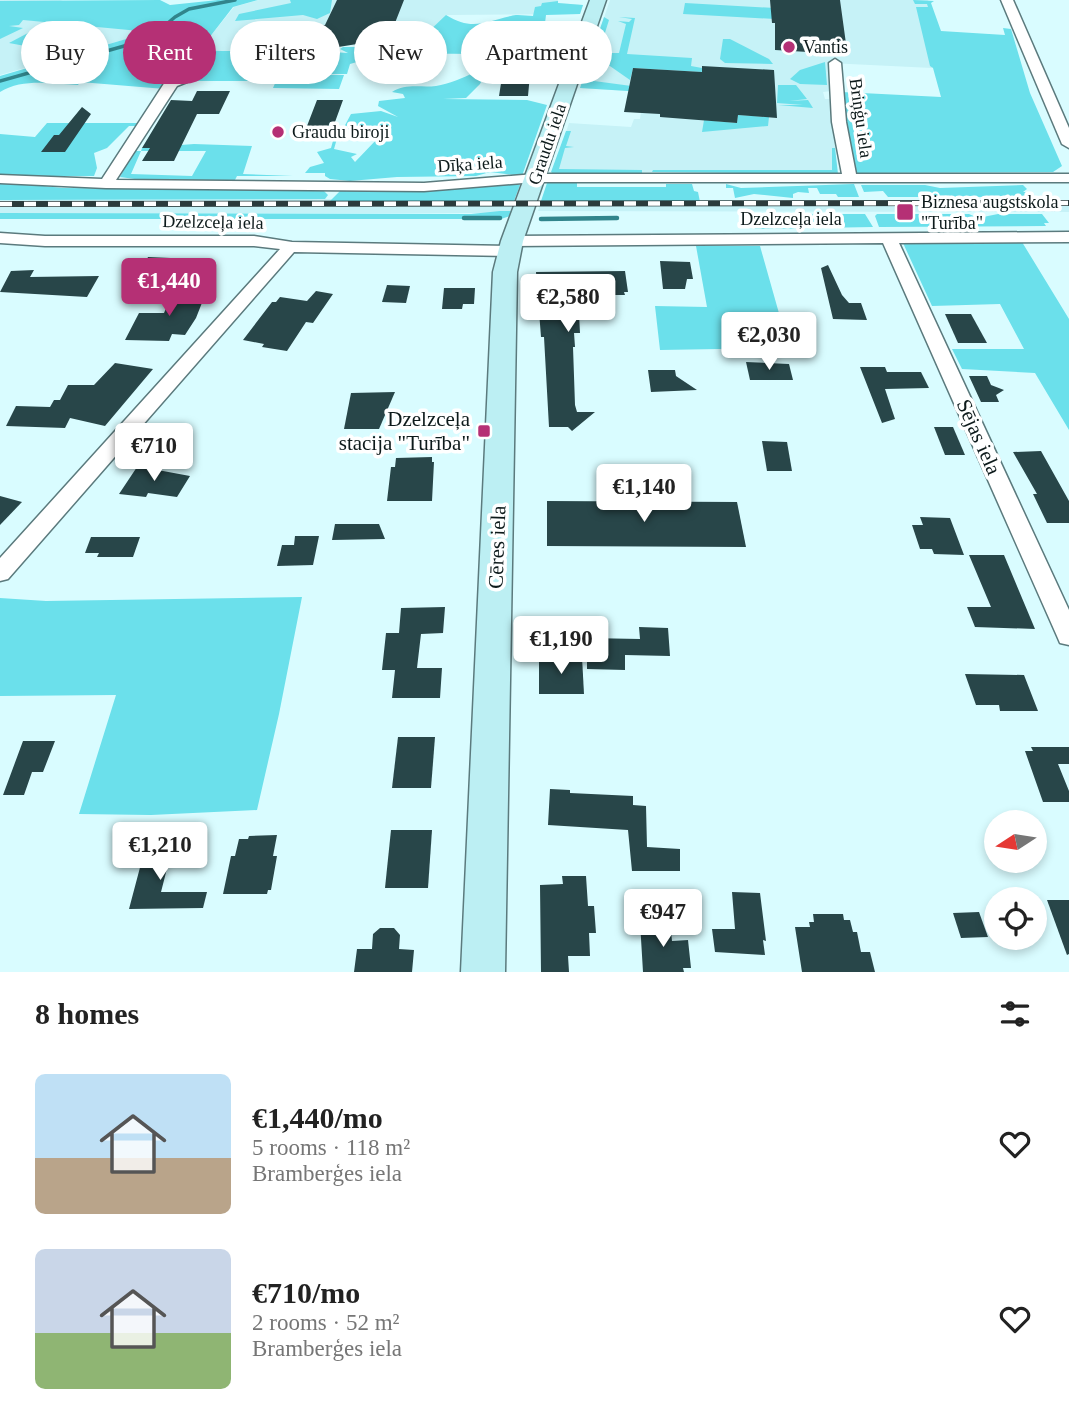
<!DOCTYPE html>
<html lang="en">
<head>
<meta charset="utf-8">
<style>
  body { margin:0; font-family:"Times New Roman",serif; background:#f6f6f6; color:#222; height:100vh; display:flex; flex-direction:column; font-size:26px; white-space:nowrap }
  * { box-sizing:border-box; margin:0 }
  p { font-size:23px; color:#767676 }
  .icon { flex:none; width:38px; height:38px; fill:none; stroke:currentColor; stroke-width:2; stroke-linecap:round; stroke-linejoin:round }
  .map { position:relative; height:972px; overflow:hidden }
  .panel { display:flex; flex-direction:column; background:#fff; flex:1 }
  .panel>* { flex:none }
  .top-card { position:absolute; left:21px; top:21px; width:700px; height:63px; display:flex; gap:14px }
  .needle { width:46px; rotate:258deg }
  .tools { position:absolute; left:984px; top:810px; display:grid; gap:14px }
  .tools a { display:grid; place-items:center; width:63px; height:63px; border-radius:50%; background:#fff; box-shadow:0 4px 10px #0003; font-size:35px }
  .price { position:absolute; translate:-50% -60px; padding:0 16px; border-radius:7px; background:#fff; color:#222; font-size:23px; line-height:46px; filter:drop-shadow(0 2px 4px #0008) }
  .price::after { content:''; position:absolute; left:50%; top:42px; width:21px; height:16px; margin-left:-10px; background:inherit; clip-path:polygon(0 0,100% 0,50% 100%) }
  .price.on { background:#b53075; color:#fff }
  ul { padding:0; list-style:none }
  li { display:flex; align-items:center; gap:21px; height:175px; padding:0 35px }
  li span { display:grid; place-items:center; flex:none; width:196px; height:140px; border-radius:10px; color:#555 }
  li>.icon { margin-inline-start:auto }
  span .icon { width:84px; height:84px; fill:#fffc; stroke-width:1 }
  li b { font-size:30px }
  h2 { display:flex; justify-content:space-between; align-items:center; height:84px; padding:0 35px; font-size:30px }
  .tag { padding:0 24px; border-radius:32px; background:#fff; box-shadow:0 4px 10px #0003; font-size:24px; line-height:63px }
  .tag.on { background:#b53075; color:#fff }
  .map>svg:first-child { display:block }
  .built { fill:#c6f2f7 }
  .green { fill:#6be0eb; fill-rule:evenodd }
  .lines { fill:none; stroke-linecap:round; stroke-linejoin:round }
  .stream-far1 { stroke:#31858c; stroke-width:3.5 }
  .stream { stroke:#31858c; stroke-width:4.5 }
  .building { fill:#284649 }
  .minor-casing { stroke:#5b7a7d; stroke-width:3 }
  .secondary-casing { stroke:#5b7a7d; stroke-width:3 }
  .minor { fill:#fff; fill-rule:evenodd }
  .secondary { fill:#bceff3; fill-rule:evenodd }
  .rail-casing { stroke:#2b3b3c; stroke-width:6 }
  .rail { stroke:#fff; stroke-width:4.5; stroke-dasharray:12; stroke-linecap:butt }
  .poi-dot { fill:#b53075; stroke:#fff; stroke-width:2.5 }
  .labels { text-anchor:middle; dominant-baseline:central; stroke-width:7; stroke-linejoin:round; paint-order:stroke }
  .far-poi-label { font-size:18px; fill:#0d1a1b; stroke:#fff; text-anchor:start }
  .far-street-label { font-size:18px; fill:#0d1a1b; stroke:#fff }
  .poi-label { font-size:21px; fill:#0d1a1b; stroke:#fff; text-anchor:end }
  .street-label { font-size:21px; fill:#0d1a1b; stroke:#fff }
</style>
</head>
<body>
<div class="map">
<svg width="1069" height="972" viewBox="0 0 1069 972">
  <rect width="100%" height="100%" fill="#d9fcff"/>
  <g class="built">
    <path d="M0,0H60L151,32L0,75Z"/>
    <path d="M259,0H558V3L583,5L580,14L447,15L428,33L325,40L192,59L234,7Z"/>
    <path d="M610,0H928L938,30L932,68L829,63L831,91L823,92L825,99H831L837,172H553L569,123L631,127L634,119H640L644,92L580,88Z"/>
    <path d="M325,199L514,201L511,211L500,213H0V200Z"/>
    <path d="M1069,200V212L538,211L541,201Z"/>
  </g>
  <g class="green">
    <path d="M160,0L170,5L218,0H258L233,7L202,47L204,50C252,56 295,35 342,29C372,26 406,34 427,33L446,15C472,31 484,22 511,16C517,14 526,16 533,16L535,7L541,6L542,3L558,1V3L583,5L580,14L546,15L543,39H548L546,42L501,41L488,50L475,54L381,53L376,50L392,39L387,35L298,44L288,62L328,63L332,52L348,53L340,49L343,47H369L370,55L366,56L371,58L350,64L347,74H280L344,75L339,89L273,88L276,81H182L179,86L165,89L80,82L78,85C52,84 23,78 0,92V76L150,32L23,20L19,25L9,26L23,28L0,39V1Z"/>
    <path d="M290,0H332L330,13L317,19L303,15L235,21L239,14L291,3Z"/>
    <path d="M913,0L934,1L931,3L941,31L1005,35L1003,28L1011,29L1030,93L1062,166L1053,172L855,173L842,92L941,97L933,68L930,66L916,7H928L927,4H915Z"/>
    <path d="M685,3L775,8V19L683,14Z"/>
    <path d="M604,17L609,20L592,74L594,81L639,87L644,92L580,88Z"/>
    <path d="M619,17L635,18L627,54L692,58L691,66L702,68V72L633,68L630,80L607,64L609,53H619L626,24L618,21L629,22L632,19Z"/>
    <path d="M45,24L71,28L36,48L9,43Z"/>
    <path d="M723,39H730L769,59L773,64L725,63L720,59Z"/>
    <path d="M825,62L827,85L800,84L790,79L800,70Z"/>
    <path d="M475,72L485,75L480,84L466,98L443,99L527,100L547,105L522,176L490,172L476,176L397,177L350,181L330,179L325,176V173H305L310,167L324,163L317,152L331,148L336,130L333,128H340L334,149L357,154L351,157L355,162L377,139L388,134L343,129L351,114L381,111L398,117L378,106L379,101L405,98L403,94L392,92C406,83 421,88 436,86C449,84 463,78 475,72Z"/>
    <path d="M778,85H796L807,99L789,101L808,100L813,108L778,105H803L777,103Z"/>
    <path d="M738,115L769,117L768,126L702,132L704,120L737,123Z"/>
    <path d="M47,123H145L142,126H129L107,148L94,153L97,168L94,176H0V134L35,137Z"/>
    <path d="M566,131H571L566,146L574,147L565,148L559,169L642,170V174L554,175L551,172Z"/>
    <path d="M194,144L252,146L243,174L293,176H237L235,180H142L120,177L133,151H141L142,148ZM141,151H206L192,176L131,174Z"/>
    <path d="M832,148H835L838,174L652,172L653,170H832Z"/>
    <path d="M0,181L62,188L323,190L328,195L325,199L0,200Z"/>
    <path d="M547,183H577V187H666V184H692L694,191L698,192L700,202L541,201Z"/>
    <path d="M510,184L520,185L514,201H330L342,189L414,191Z"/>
    <path d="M726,184L741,188L854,184L859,197H838L836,194H820L817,188H808L809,193L798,192L793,194V198L754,194L735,198L733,188H726Z"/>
    <path d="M861,185H925L940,188L1023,185L1027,189L1023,192H1028L1032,197H888L883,191L864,192Z"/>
    <path d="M500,211H511L510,216L501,219H0V213L471,214Z"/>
    <path d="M835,214H865L873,227L755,229L753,225H743L740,215L770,218L774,215Z"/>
    <path d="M877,214H969L978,218L998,214H1042L1049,223H1044L1046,226L879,227L875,216Z"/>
    <path d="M1022,242L1069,319V430L1035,373L962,369L952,349H1024L1000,304L932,306L903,243Z"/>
    <path d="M696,246H760L784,331L781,348L660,350L655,306L707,307Z"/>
    <path d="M302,597L279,714L257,810L151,815L79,814L116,695L0,696V598L46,601Z"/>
  </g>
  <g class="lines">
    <path class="stream-far1" d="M0,81L149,39L175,17L189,9L235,0"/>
    <g class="stream">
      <path d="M464,218H500"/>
      <path d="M541,219L617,218"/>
    </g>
  </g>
  <g class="building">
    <path d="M337,0H404L393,28L371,27L376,41L332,48L327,60L304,25H325Z"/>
    <path d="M770,0H840L847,51L808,48V52L775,50V23H772Z"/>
    <path d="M376,43L387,76H365Z"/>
    <path d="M506,52L532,53L528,96H499Z"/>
    <path d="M702,66L774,70L777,118L738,115L737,123L660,117V114L624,112L633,68L702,72Z"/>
    <path d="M197,91H230L219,114H197L174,161H142L150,148H142L171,100L192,101Z"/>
    <path d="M317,100H343L335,122H330L323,139H302Z"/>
    <path d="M82,107L91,114L65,152H41L54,135H59Z"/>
    <path d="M148,257L193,259L179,282L138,280Z"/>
    <path d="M660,261L690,262L693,279H687L685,289H663Z"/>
    <path d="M828,265L842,295L849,303H861L867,320L833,319L821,268Z"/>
    <path d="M34,270L30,277L99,276L87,297L0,292L11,271Z"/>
    <path d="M625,271L628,292H624L625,295H578L580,333H574L575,347H573L575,405L577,412H595L572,431L568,427H549L544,337H541L536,272Z"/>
    <path d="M387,285L410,286L406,303L382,302Z"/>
    <path d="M444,288H475L474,304H463L462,309H442Z"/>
    <path d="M174,290H207L196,318L185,335L172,334L169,341L125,340L139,313H164Z"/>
    <path d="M316,291L333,294L313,323L306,322L287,351L262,347L264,344L243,340L272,302H276L280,297L307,301Z"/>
    <path d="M945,314H971L987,343H958Z"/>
    <path d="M746,362L789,364L793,380H750Z"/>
    <path d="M115,363L153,369L105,426L70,418L65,428L6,426L16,406L50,407L54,400H60L68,385H94Z"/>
    <path d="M860,367H885L887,372H921L929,388L885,389L895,419L882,423Z"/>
    <path d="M648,370H675L676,376L697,390L651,392Z"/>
    <path d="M969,376H987L991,385L1004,390L996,395L999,402H981Z"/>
    <path d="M395,392L379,429H344L351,393Z"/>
    <path d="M934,427H953L965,455H945Z"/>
    <path d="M762,441L787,442L792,471H767Z"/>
    <path d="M1041,451L1069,501V523H1047L1033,494H1037L1013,452Z"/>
    <path d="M432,457V462H434L432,501H387L391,467H395L396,458Z"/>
    <path d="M137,467L163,471L190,476L177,497L148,493L146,497L119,494Z"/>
    <path d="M0,496L22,502L0,525Z"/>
    <path d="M547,501L737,502L746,547L547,546Z"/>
    <path d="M920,517L950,518L964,555L934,554L932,549H920L912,525H923Z"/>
    <path d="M335,524H379L385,539L332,540Z"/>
    <path d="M295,536H319L313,565L277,566L282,545H294Z"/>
    <path d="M91,537H140L133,557H97L99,553H85Z"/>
    <path d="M969,555H1004L1035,629L975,627L967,607H991Z"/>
    <path d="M445,607L443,633L421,634L417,668H442L440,698H392L395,670H382L386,633H399L401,608Z"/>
    <path d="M639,627L668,628L670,656L625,655V670L587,669V638L640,639Z"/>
    <path d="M539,657H582L584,694H539Z"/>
    <path d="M965,674L1024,675L1038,711H1000L999,705H976Z"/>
    <path d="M398,737H435L431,788H392Z"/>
    <path d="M23,741H55L43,772H32L24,795H3Z"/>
    <path d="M1031,747H1069V764H1058L1069,791V802H1043L1025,751H1033Z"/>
    <path d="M550,789L570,790V793L633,796V805L646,806L647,847L680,849V871H632L628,830L548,825Z"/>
    <path d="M391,830H432L428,888H385Z"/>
    <path d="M277,835L273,856H277L271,890H268L267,894H223L231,856H235L239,839H248L249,836Z"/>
    <path d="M147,841H174L161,892H207L203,908L129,909Z"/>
    <path d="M562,876H586L588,906H594L596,933H589L590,956H568L569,972H541L540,885L563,884Z"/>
    <path d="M732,892L760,893L766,941L763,940L765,955L715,952L712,929H735Z"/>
    <path d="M1047,900H1069V954L1067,955Z"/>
    <path d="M979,912L988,937L961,938L953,913Z"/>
    <path d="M813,914H843L844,920H850L853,932H857L861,952H870L875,972H802L795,927H810L809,922H814Z"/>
    <path d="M640,922H670L672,941L688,940L691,968H683L684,972H643Z"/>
    <path d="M380,928H394L400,935L399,949L414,950L412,972H354L357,949H372L373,934Z"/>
  </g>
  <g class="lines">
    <g class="minor-casing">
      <g id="minor">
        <path d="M1001,0H1013L1069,128V148L1062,144Z"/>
        <path d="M835,59L841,63L846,122L856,174H1069V182H535L424,191L106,188L0,183V175L102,179L165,82C169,76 183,76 187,82L177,86L116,180L424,183L535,174H842L832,122L829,63Z"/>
        <path d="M1069,232V242L899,243L1069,610V645L1060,643L1057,636L883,243L512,246L504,241L512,236Z"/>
        <path d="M0,233L45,236H254L292,242L509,246L517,251L509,256L294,252L8,579L0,581V558L280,249L254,246H45L0,243Z"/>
      </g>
    </g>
    <g class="secondary-casing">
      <path id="secondary" d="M590,0H606L523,241L517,272L505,972H461L493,272L501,241Z"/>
    </g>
    <use href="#minor" class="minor"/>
    <use href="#secondary" class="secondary"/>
    <g class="rail-casing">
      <path id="rail" d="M0,204L1069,203"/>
    </g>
    <use href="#rail" class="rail"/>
  </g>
  <g class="poi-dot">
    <circle cx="789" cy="47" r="7"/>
    <circle cx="278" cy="132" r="7"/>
    <rect x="896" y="203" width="18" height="18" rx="3.5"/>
    <rect x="477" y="424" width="14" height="14" rx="3.5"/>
  </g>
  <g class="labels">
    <g class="far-poi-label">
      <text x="803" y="47">Vantis</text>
      <text x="292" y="132">Graudu biroji</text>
      <text x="921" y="202">Biznesa augstskola<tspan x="921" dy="21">"Turība"</tspan></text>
    </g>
    <g class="far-street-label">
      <text transform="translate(861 118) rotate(82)">Briņģu iela</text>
      <text transform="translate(547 144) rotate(-71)">Graudu iela</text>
      <text transform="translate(470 164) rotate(-4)">Dīķa iela</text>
      <text x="791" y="219">Dzelzceļa iela</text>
      <text transform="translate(213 222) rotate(1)">Dzelzceļa iela</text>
    </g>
    <g class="poi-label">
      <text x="470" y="419">Dzelzceļa<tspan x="470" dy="24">stacija "Turība"</tspan></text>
    </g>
    <g class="street-label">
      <text transform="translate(979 437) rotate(66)">Sējas iela</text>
      <text transform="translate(497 547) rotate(-88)">Cēres iela</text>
    </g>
  </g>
</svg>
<div class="tools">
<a><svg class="needle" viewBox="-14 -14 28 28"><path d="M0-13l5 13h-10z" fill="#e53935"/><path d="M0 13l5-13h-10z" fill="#767676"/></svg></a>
<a><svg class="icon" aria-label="locate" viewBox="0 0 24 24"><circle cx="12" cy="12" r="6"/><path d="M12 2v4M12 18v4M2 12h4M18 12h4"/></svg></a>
</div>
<b class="price on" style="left:169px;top:318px">€1,440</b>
<b class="price" style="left:568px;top:334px">€2,580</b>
<b class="price" style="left:769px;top:372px">€2,030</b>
<b class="price" style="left:154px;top:483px">€710</b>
<b class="price" style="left:644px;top:524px">€1,140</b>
<b class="price" style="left:561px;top:676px">€1,190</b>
<b class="price" style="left:160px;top:882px">€1,210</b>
<b class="price" style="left:663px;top:949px">€947</b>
<div class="top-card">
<a class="tag">Buy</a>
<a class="tag on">Rent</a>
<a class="tag">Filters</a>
<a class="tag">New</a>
<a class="tag">Apartment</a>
</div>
</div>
<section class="panel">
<h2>8 homes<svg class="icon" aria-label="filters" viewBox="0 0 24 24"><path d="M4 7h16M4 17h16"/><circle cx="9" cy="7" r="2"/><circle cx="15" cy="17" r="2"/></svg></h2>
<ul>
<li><span style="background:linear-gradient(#bfe0f5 60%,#b9a48a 0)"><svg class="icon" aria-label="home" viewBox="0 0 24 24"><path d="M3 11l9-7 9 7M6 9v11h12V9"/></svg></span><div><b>€1,440/mo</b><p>5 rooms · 118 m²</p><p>Bramberģes iela</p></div><svg class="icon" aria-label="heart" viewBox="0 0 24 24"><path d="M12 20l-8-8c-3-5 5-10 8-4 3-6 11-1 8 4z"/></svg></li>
<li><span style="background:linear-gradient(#c9d6e8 60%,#8fb573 0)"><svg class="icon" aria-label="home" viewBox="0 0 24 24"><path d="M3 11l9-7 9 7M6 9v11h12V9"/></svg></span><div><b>€710/mo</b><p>2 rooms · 52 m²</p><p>Bramberģes iela</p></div><svg class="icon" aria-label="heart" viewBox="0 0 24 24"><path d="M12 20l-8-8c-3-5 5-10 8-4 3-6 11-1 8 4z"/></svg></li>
</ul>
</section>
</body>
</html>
